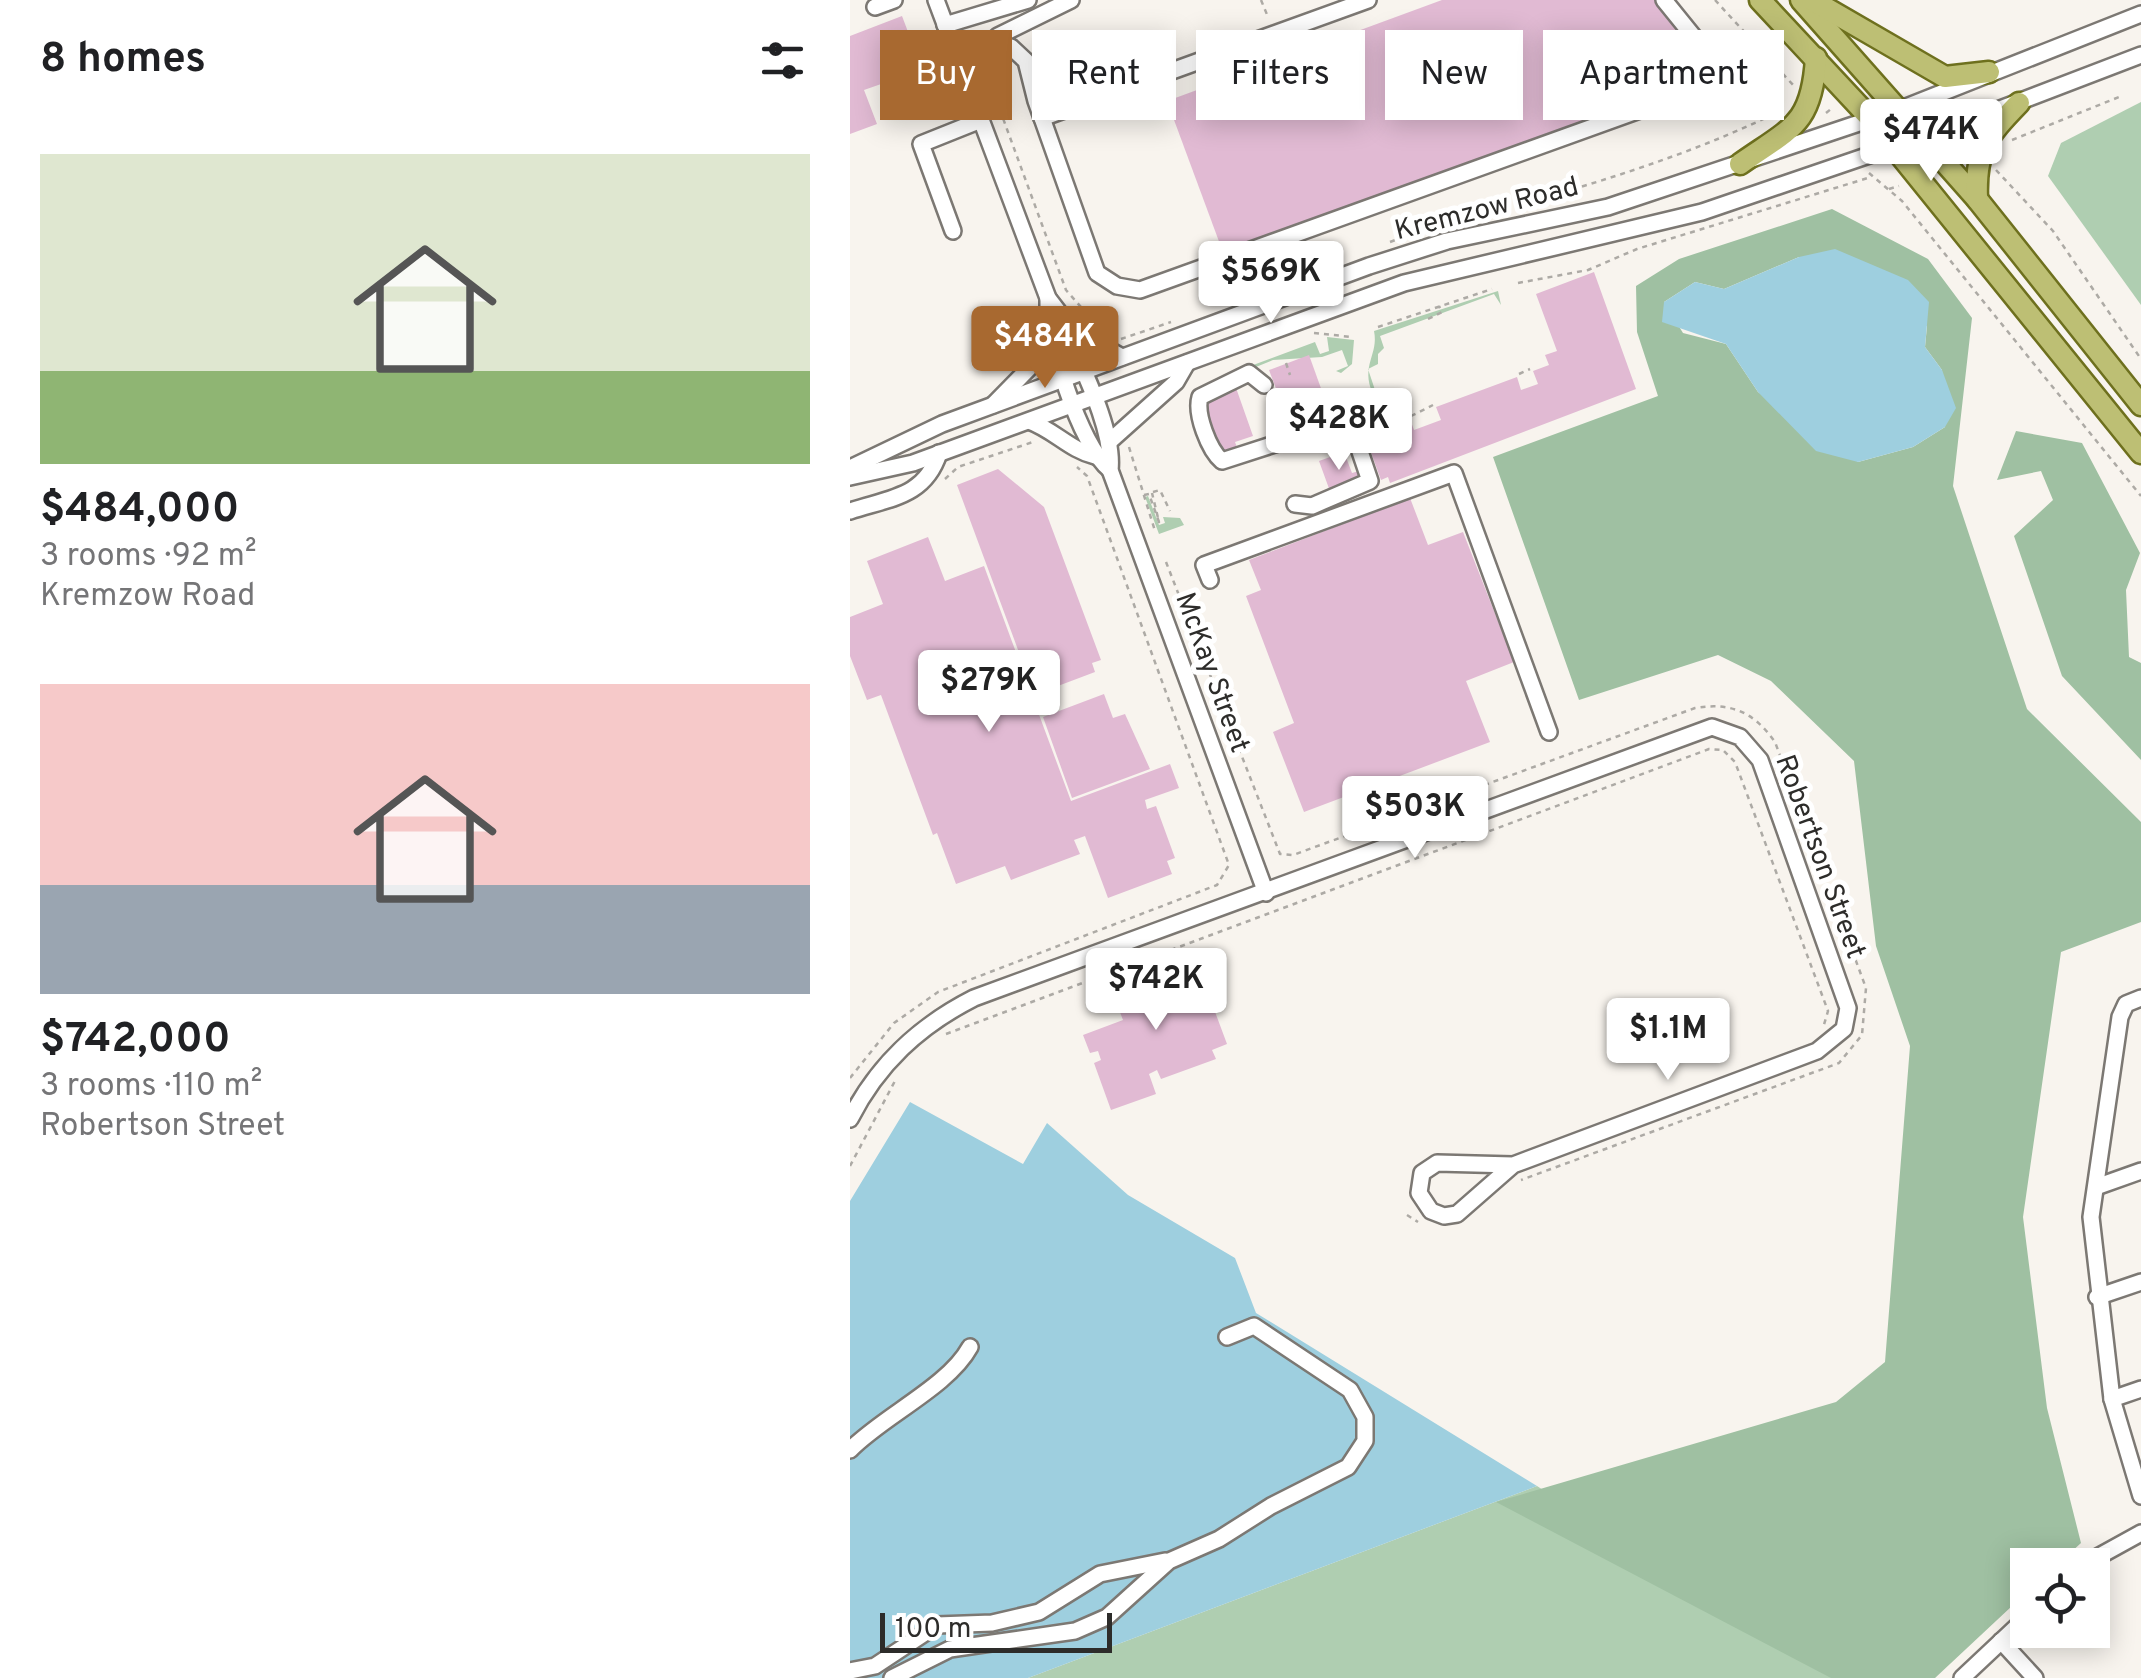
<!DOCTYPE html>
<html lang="en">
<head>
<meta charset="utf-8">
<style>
  body { margin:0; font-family:Overpass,sans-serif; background:#f2f2f2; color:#202124; height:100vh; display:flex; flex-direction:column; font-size:38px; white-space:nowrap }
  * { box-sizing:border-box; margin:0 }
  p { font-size:32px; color:#757577 }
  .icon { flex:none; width:55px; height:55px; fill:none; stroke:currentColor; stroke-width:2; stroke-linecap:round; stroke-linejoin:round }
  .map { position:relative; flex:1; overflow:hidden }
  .drawer { display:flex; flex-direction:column; background:#fff; width:850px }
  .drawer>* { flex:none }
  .top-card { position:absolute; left:30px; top:30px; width:950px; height:90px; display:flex; gap:20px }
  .buttons { position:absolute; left:1160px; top:1548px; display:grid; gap:20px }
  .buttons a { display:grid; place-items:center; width:100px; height:100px; border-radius:0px; background:#fff; box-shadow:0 5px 25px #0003; font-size:50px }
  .scale { position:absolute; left:30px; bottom:25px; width:232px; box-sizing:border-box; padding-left:10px; border:5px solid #2d2c2a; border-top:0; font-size:28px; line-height:35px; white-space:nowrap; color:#2d2c2a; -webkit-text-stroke:8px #fff; paint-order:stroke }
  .price { position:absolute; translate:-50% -85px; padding:0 22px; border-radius:10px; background:#fff; color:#222; font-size:32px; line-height:65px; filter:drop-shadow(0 2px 5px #0008) }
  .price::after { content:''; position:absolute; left:50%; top:60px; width:30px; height:22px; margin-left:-15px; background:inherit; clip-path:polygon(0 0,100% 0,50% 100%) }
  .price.on { background:#a86930; color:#fff }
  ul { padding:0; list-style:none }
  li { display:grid; align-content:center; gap:20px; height:530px; padding:0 40px }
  li span { display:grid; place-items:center; height:310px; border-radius:0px; color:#555 }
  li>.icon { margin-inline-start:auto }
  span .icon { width:180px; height:180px; fill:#fffc; stroke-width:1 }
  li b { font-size:42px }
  h2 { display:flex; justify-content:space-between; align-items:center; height:120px; padding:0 40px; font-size:42px }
  .pill { padding:0 35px; border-radius:0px; background:#fff; box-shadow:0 5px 25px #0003; font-size:35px; line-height:90px }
  .pill.on { background:#a86930; color:#fff }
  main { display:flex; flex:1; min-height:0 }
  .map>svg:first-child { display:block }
  .green { fill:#afceb1 }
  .forest { fill:#9fc0a2; fill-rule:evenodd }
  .water { fill:#9ecfdf }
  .building { fill:#e1bad3 }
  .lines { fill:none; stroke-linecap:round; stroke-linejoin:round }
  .minor-casing { stroke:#7c7873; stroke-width:20 }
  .major-casing { stroke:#6e701e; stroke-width:25 }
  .path { stroke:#adaaa5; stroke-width:2.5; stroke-dasharray:5 5; stroke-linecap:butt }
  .minor { stroke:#fff; stroke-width:15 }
  .major { stroke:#bdbf74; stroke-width:20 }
  .labels { text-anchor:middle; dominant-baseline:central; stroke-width:10; stroke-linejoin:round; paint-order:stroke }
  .street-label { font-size:28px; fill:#2d2c2a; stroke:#fff }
</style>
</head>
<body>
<main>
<section class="drawer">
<h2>8 homes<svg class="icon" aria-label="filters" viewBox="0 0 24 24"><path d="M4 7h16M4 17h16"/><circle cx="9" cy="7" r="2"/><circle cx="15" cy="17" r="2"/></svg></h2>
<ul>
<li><span style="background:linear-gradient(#dfe7d0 70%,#8fb573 0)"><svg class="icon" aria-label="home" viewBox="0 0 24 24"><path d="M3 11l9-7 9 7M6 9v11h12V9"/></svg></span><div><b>$484,000</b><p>3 rooms · 92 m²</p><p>Kremzow Road</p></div></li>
<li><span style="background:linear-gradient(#f6c9c9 65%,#9aa5b1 0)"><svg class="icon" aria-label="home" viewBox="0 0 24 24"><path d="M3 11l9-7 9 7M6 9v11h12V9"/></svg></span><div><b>$742,000</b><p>3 rooms · 110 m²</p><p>Robertson Street</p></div></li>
</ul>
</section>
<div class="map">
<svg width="1291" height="1678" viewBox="0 0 1291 1678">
  <rect width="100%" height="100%" fill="#f8f4ee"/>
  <g class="green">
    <path d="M1291,102V305L1198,176L1211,143Z"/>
    <path d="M648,291L651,305L644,294L530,336L534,348L528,354V364L518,369L525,390L538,389L523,394C510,365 529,355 524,331Z"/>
    <path d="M477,337L504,340L502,364L491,373L486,371L498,366L492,350L472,357L423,360L364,384L363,380L465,342L470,354L479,351Z"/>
    <path d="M298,496L309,525L315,523L313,517L330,518L334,525L309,534L295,497Z"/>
    <path d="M687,1486L983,1678H178Z"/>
  </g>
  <g class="forest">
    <path d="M982,209L1078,259L1122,318L1103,486L1177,709L1291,822V922L1211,952L1173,1217L1197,1408L1231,1543L1207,1565H1178L1177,1592L1085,1678H981L646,1502L986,1402L1035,1362L1060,1046L1026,946L1004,761L921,681L868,655L729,700L643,457L808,396L787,332L786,286L829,259ZM949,257L1077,326L1075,347L1092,370L1095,427L1063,447L1008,462L908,392L876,344L833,333L814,302L845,282L874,289Z"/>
    <path d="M1166,431L1232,443L1290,553L1276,590L1279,657L1291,663V760L1212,676L1164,536L1203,500L1191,471L1147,480Z"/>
  </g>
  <g class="water">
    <path d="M985,249L1058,280L1079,302L1075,347L1092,370L1106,408L1095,427L1063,447L1008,462L966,451L908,392L876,344L812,322L814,302L845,282L874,289L949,257Z"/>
    <path d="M60,1102L173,1164L197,1123L278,1195L385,1258L406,1313L687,1486L178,1678H0V1201Z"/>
  </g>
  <g class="building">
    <path d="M592,0H805L831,32L845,73L831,87L374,255L317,101Z"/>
    <path d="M52,16L74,74L36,88L34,83L14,90L27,124L0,134V36Z"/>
    <path d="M744,272L786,389L540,483L538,477L531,480L515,436L560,419L564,430L591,420L586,407L667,377L671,390L688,384L683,371L699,365L695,355L707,351L686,294Z"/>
    <path d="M459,355L482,419L443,434L419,370Z"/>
    <path d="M385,385L403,436L385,442L389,453L369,454L353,407L362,393Z"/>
    <path d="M494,452L502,473L509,471L513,482L481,494L469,461Z"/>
    <path d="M148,469L194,507L251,660L242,663L245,672L192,692L188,682L181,685L107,485Z"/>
    <path d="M560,498L578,545L613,532L664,662L616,681L640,742L454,812L423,732L444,723L396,596L411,590L399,560Z"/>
    <path d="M78,537L95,581L134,566L221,801L320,764L329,788L295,800L297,809L306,806L325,858L317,861L322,874L258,898L235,836L224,840L230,854L161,880L155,866L106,884L87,833L83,835L31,695L17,700L0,656V617L33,604L17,561Z"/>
    <path d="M254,694L263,718L275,714L300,769L222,798L193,717Z"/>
    <path d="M345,958L377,1044L362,1050L366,1059L311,1079L307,1070L299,1074L306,1094L261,1110L244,1063L251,1060L248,1051L240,1053L233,1035L273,1020L261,989Z"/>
  </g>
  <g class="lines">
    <g class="minor-casing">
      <g id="minor">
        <path d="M86,0L198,298L208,311C224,353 265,426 260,470L416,893"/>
        <path d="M25,7L44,0"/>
        <path d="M95,25L178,0"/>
        <path d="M137,46L148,36L221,0"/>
        <path d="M113,73L129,53L144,45L161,47L176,61L186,101L247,273L267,286L290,290L862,84L848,42L814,0"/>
        <path d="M192,118L518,0"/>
        <path d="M103,231L71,144L131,120"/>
        <path d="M198,298C196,338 230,446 260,470"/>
        <path d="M213,324L272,357"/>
        <path d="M414,385L399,373L350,397C345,414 359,450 372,461L434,441"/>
        <path d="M143,405L187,360L202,337"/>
        <path d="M179,421C204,430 220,450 245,456"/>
        <path d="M259,442L326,382L337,363"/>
        <path d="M0,468L92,424L519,266L597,241L758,207L1051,109L1291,14"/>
        <path d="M0,477L63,463L554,283L852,212L1116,122L1291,55"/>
        <path d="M445,504L462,506L520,481L500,422"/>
        <path d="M0,511C40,498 75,497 89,453"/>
        <path d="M360,580L354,565L604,473L699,732"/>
        <path d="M1291,998L1276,1004L1270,1017L1241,1217L1262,1399L1291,1496"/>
        <path d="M0,1119C28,1064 69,1026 124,998L862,727L890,737L910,760L998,1008L994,1029L967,1051L663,1165L607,1214L594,1216L581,1211L569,1193L572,1173L587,1163L663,1165"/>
        <path d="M1246,1187L1291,1171"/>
        <path d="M1247,1297L1291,1282"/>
        <path d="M1262,1399L1291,1389"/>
        <path d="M0,1450C33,1416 98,1387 120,1347"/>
        <path d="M1233,1565L1291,1533"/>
        <path d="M1151,1641L1185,1678"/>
        <path d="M0,1671L25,1666L87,1625L142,1623L189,1612L250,1574L315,1561"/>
        <path d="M42,1678L100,1649L225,1631L257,1617L319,1561L369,1539L421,1506L498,1467L515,1441V1417L500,1390L404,1326L377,1337"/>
        <path d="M1112,1678L1178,1616"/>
      </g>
    </g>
    <g class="major-casing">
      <g id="major">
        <path d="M910,0L1021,119L1291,453"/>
        <path d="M951,0L1127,199L1291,405"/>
        <path d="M962,0L1095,77L1139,72"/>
        <path d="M890,164C941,128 962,125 966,58"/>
        <path d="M1127,199C1125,151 1136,137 1169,103"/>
      </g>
    </g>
    <g class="path">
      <path d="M411,0L418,17"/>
      <path d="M865,0L944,86"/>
      <path d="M429,48L432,59"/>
      <path d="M136,72L216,290L245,323"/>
      <path d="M976,113L981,109"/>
      <path d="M1162,140L1269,97"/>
      <path d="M1146,170L1203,231L1291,359"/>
      <path d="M1019,173L1052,201L1291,496"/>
      <path d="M1039,189L1049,186"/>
      <path d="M540,242C598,220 658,208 717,191C791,169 866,143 934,109"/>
      <path d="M668,283L738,270L787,249L1021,177"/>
      <path d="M578,319L592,312L589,306"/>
      <path d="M528,327L642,289"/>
      <path d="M464,333L502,337"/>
      <path d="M271,339L321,322"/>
      <path d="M436,363L440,375"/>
      <path d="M669,374L680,369"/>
      <path d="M561,416L583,405"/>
      <path d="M279,447L305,531"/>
      <path d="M95,479L108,467L183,442"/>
      <path d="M303,492L310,490L320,511"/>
      <path d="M294,495L299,494L309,522L302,493"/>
      <path d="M316,562L430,854L443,855L845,708C881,702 904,712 925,742L1016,988L1012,1035L989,1063L671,1180"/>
      <path d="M96,1034L859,749L873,750L885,762L978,1011L973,1028"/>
      <path d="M0,1078L44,1023L88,992L367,885L379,865L237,476L227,467"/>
      <path d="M0,1166L46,1079"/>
      <path d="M557,1215L568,1222"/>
    </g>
    <use href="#minor" class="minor"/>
    <use href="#major" class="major"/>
  </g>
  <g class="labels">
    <g class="street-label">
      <text transform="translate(637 210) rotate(-14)">Kremzow Road</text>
      <text transform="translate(361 673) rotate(70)">McKay Street</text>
      <text transform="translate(969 857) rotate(70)">Robertson Street</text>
    </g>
  </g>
</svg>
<div class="buttons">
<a><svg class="icon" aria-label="locate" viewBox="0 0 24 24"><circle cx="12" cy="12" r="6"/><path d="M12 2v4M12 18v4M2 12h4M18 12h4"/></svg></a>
</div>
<div class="scale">100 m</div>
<b class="price" style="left:1081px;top:184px">$474K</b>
<b class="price" style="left:421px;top:326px">$569K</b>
<b class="price on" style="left:195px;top:391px">$484K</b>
<b class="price" style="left:489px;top:473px">$428K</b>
<b class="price" style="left:139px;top:735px">$279K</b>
<b class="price" style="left:565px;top:861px">$503K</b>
<b class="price" style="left:306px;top:1033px">$742K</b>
<b class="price" style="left:818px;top:1083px">$1.1M</b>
<div class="top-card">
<a class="pill on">Buy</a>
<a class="pill">Rent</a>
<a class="pill">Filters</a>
<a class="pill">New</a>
<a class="pill">Apartment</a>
</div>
</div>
</main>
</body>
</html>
